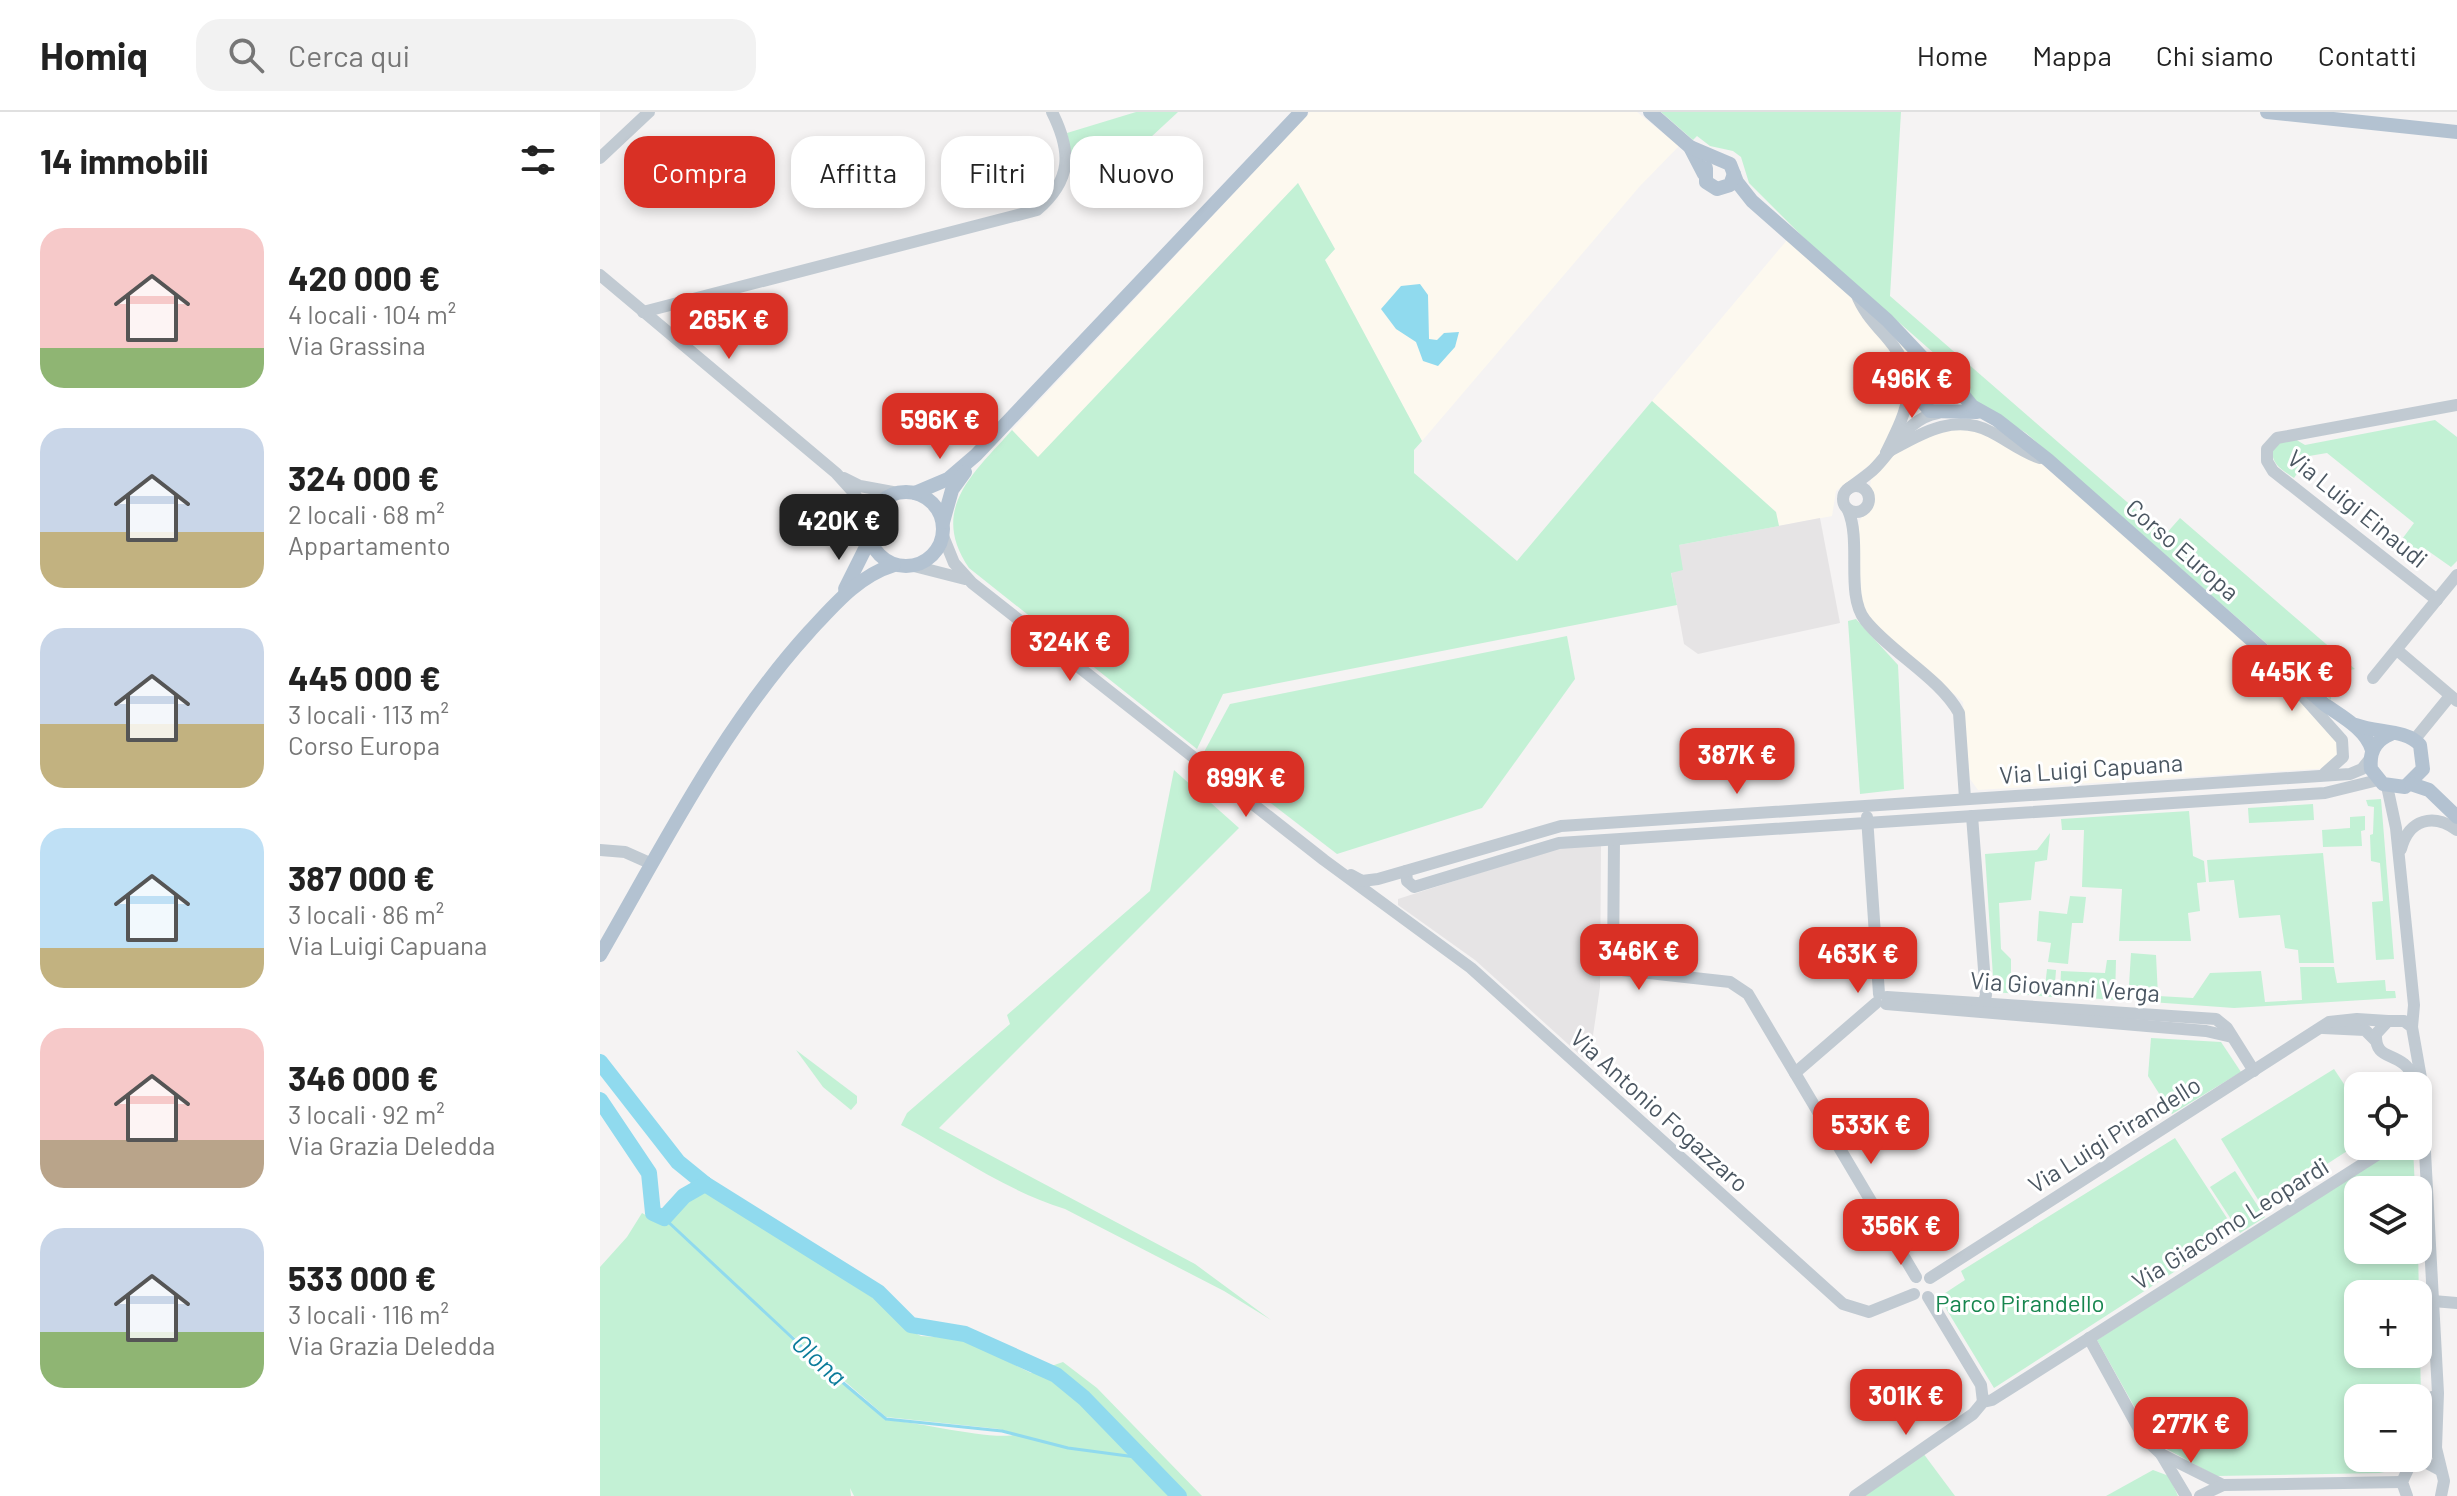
<!DOCTYPE html>
<html lang="it">
<head>
<meta charset="utf-8">
<style>
  body { margin:0; font-family:Barlow,sans-serif; background:#f2f2f2; color:#222; height:100vh; display:flex; flex-direction:column; font-size:30px; white-space:nowrap }
  * { box-sizing:border-box; margin:0 }
  p { font-size:26px; color:#767676 }
  .icon { flex:none; width:44px; height:44px; fill:none; stroke:currentColor; stroke-width:2; stroke-linecap:round; stroke-linejoin:round }
  .map { position:relative; flex:1; overflow:hidden }
  .side { display:flex; flex-direction:column; background:#fff; width:600px }
  .side>* { flex:none }
  .guide { position:absolute; left:24px; top:24px; width:760px; height:72px; display:flex; gap:16px }
  .controls { position:absolute; left:1744px; top:960px; display:grid; gap:16px }
  .controls a { display:grid; place-items:center; width:88px; height:88px; border-radius:16px; background:#fff; box-shadow:0 4px 12px #0003; font-size:40px }
  .price { position:absolute; translate:-50% -68px; padding:0 18px; border-radius:16px; background:#d93025; color:#fff; font-size:26px; line-height:52px; filter:drop-shadow(0 2px 4px #0008) }
  .price::after { content:''; position:absolute; left:50%; top:48px; width:24px; height:18px; margin-left:-12px; background:inherit; clip-path:polygon(0 0,100% 0,50% 100%) }
  .price.selected { background:#222; color:#fff }
  ul { padding:0; list-style:none }
  li { display:flex; align-items:center; gap:24px; height:200px; padding:0 40px }
  li span { display:grid; place-items:center; flex:none; width:224px; height:160px; border-radius:24px; color:#555 }
  li>.icon { margin-inline-start:auto }
  span .icon { width:96px; height:96px; fill:#fffc; stroke-width:1 }
  li b { font-size:34px }
  h2 { display:flex; justify-content:space-between; align-items:center; height:96px; padding:0 40px; font-size:34px }
  .pill { padding:0 28px; border-radius:24px; background:#fff; box-shadow:0 4px 12px #0003; font-size:28px; line-height:72px }
  .pill.selected { background:#d93025; color:#fff }
  header { display:flex; align-items:center; gap:48px; box-sizing:border-box; height:112px; padding:0 40px; background:#fff; border-bottom:2px solid #e0e0e0 }
  header strong { font-size:38px }
  nav { display:flex; gap:44px; margin-inline-start:auto; font-size:28px }
  .search { width:560px; height:72px; background:#f2f2f2; display:flex; align-items:center; gap:20px; box-sizing:border-box; padding:0 28px; border-radius:24px; color:#767676; font-size:30px }
  main { display:flex; flex:1; min-height:0 }
  .map>svg:first-child { display:block }
  .commercial { fill:#fdf9ef }
  .education { fill:#e6e4e5 }
  .green { fill:#c3f1d5; fill-rule:evenodd }
  .water { fill:#90daee }
  .lines { fill:none; stroke-linecap:round; stroke-linejoin:round }
  .stream { stroke:#90daee; stroke-width:3 }
  .river { stroke:#90daee; stroke-width:16 }
  .minor { stroke:#c1cad2; stroke-width:12 }
  .major { stroke:#b3c2d1; stroke-width:14 }
  .labels { text-anchor:middle; dominant-baseline:central; stroke-width:6; stroke-linejoin:round; paint-order:stroke }
  .street-label { font-size:24px; fill:#4a5661; stroke:#fff }
  .park-label { font-size:24px; fill:#17864f; stroke:#fff }
  .water-label { font-size:26px; font-style:italic; fill:#0c7c9b; stroke:#fff }
</style>
</head>
<body>
<header>
<strong>Homiq</strong>
<div class="search"><svg class="icon" aria-label="search" viewBox="0 0 24 24"><circle cx="10" cy="10" r="6"/><path d="M15 15l6 6"/></svg>Cerca qui</div>
<nav><a>Home</a><a>Mappa</a><a>Chi siamo</a><a>Contatti</a></nav>
</header>
<main>
<section class="side">
<h2>14 immobili<svg class="icon" aria-label="filters" viewBox="0 0 24 24"><path d="M4 7h16M4 17h16"/><circle cx="9" cy="7" r="2"/><circle cx="15" cy="17" r="2"/></svg></h2>
<ul>
<li><span style="background:linear-gradient(#f6c9c9 75%,#8fb573 0)"><svg class="icon" aria-label="home" viewBox="0 0 24 24"><path d="M3 11l9-7 9 7M6 9v11h12V9"/></svg></span><div><b>420 000 €</b><p>4 locali · 104 m²</p><p>Via Grassina</p></div></li>
<li><span style="background:linear-gradient(#c9d6e8 65%,#c2b280 0)"><svg class="icon" aria-label="home" viewBox="0 0 24 24"><path d="M3 11l9-7 9 7M6 9v11h12V9"/></svg></span><div><b>324 000 €</b><p>2 locali · 68 m²</p><p>Appartamento</p></div></li>
<li><span style="background:linear-gradient(#c9d6e8 60%,#c2b280 0)"><svg class="icon" aria-label="home" viewBox="0 0 24 24"><path d="M3 11l9-7 9 7M6 9v11h12V9"/></svg></span><div><b>445 000 €</b><p>3 locali · 113 m²</p><p>Corso Europa</p></div></li>
<li><span style="background:linear-gradient(#bfe0f5 75%,#c2b280 0)"><svg class="icon" aria-label="home" viewBox="0 0 24 24"><path d="M3 11l9-7 9 7M6 9v11h12V9"/></svg></span><div><b>387 000 €</b><p>3 locali · 86 m²</p><p>Via Luigi Capuana</p></div></li>
<li><span style="background:linear-gradient(#f6c9c9 70%,#b9a48a 0)"><svg class="icon" aria-label="home" viewBox="0 0 24 24"><path d="M3 11l9-7 9 7M6 9v11h12V9"/></svg></span><div><b>346 000 €</b><p>3 locali · 92 m²</p><p>Via Grazia Deledda</p></div></li>
<li><span style="background:linear-gradient(#c9d6e8 65%,#8fb573 0)"><svg class="icon" aria-label="home" viewBox="0 0 24 24"><path d="M3 11l9-7 9 7M6 9v11h12V9"/></svg></span><div><b>533 000 €</b><p>3 locali · 116 m²</p><p>Via Grazia Deledda</p></div></li>
</ul>
</section>
<div class="map">
<svg width="1857" height="1384" viewBox="0 0 1857 1384">
  <rect width="100%" height="100%" fill="#f5f3f3"/>
  <g class="commercial">
    <path d="M710,0H1037L1079,34L1040,74L822,329L725,148L735,137L698,71L438,346L412,318Z"/>
    <path d="M1187,128L1304,233L1312,246L1316,275L1305,311L1273,350L1236,379L1232,404L1179,414L1176,400L1052,289Z"/>
    <path d="M1373,314L1449,353L1663,542L1743,635L1732,656L1378,678L1370,667L1363,590L1263,502L1257,426L1260,408L1269,393L1271,364L1287,342L1325,321Z"/>
  </g>
  <g class="education">
    <path d="M1220,406L1240,511L1098,542L1084,532L1071,460L1079,433Z"/>
    <path d="M1001,733L1000,875L989,951L875,848L798,793V787L963,734Z"/>
  </g>
  <g class="green">
    <path d="M536,0H578L481,90L467,21Z"/>
    <path d="M1061,0H1301L1290,184L1565,423L1580,406L1755,557C1736,560 1731,570 1731,588L1426,321L1375,290L1361,265L1211,133L1149,71L1141,45L1133,39L1110,34L1097,24L1093,28Z"/>
    <path d="M698,71L735,137L725,148L822,329L814,338V361L917,449L1052,289L1176,400L1179,414L1079,433L1083,458L1071,461L1077,493L623,582L597,637L369,456C329,397 373,362 412,318L438,345Z"/>
    <path d="M1835,308L1857,325V449L1851,455L1824,436L1811,452L1794,438L1814,411L1727,341L1709,344L1694,366C1679,356 1667,349 1675,330L1695,327L1705,333Z"/>
    <path d="M1256,507L1298,553L1304,677L1260,682L1248,509Z"/>
    <path d="M967,524L975,567L882,696L737,742L604,640L630,592Z"/>
    <path d="M574,658L639,716L339,1016L595,1152L671,1208L624,1179L465,1097C404,1078 356,1042 301,1013L307,1001L410,912L407,903L550,779Z"/>
    <path d="M1781,687L1794,847L1776,848L1772,790L1783,789L1780,751L1771,749L1770,723L1773,722L1774,695L1768,694L1766,688Z"/>
    <path d="M1713,692L1714,708L1649,711L1648,696Z"/>
    <path d="M1589,699L1593,744L1604,749L1606,770L1597,771L1600,799L1588,801L1591,829H1519L1522,777L1482,775L1484,718H1462L1461,707Z"/>
    <path d="M1765,704V718L1761,719L1762,734L1723,735L1722,718L1750,716V705Z"/>
    <path d="M1450,721L1447,748L1435,750L1431,788L1399,791L1401,837L1411,847V873L1445,875L1447,857L1456,858L1454,885L1394,880L1385,742L1437,738Z"/>
    <path d="M1723,741L1734,851H1699L1698,838L1685,836L1680,803L1639,806L1634,768L1609,770L1607,748Z"/>
    <path d="M1470,784L1486,785L1483,811H1472L1468,852L1448,850L1451,831L1437,829L1439,799L1467,802Z"/>
    <path d="M1531,841L1556,843L1558,884L1593,886L1610,861L1661,859L1665,890L1702,888L1700,855H1734L1737,871L1785,868L1786,879H1795L1796,886L1634,896L1537,889V874L1529,873Z"/>
    <path d="M1507,848H1516L1515,888L1460,884L1461,859L1505,861Z"/>
    <path d="M1551,926L1621,930L1641,960L1572,1002L1548,964Z"/>
    <path d="M196,938L257,984V991L251,998L223,975Z"/>
    <path d="M1734,957L1758,993V1032L1662,1094L1621,1027Z"/>
    <path d="M1575,1026L1636,1120L1394,1276L1339,1185L1365,1168L1361,1159Z"/>
    <path d="M1797,1034H1813L1815,1078H1758V1138L1818,1137L1821,1286L1818,1304V1286H1758V1346H1801L1790,1359L1779,1361L1616,1364L1554,1330L1497,1228ZM1758,1182H1818V1242H1758Z"/>
    <path d="M1635,1059L1665,1105L1640,1121L1610,1075Z"/>
    <path d="M105,1075L129,1094L275,1187L303,1215L321,1224L363,1227L431,1261L463,1250L497,1276L602,1384H584L570,1377L574,1384H254L250,1376L251,1384H0V1155L27,1125L42,1101L60,1111ZM180,1213L286,1305L399,1317L417,1322C396,1330 315,1309 285,1308Z"/>
    <path d="M1323,1341L1355,1384H1263Z"/>
    <path d="M1553,1358L1569,1364L1578,1384H1506Z"/>
  </g>
  <path class="water" d="M820,172L828,183L829,227L837,228L844,221L859,220L855,235L838,254L823,249L816,230L796,217L781,197L801,174Z"/>
  <g class="lines">
    <path class="stream" d="M64,1106L216,1248L286,1307L402,1319L468,1336L543,1346"/>
    <g class="river">
      <path d="M0,950L78,1050L105,1072L278,1180L311,1213L365,1222L456,1263L484,1286L579,1384"/>
      <path d="M0,988L49,1061L53,1101L64,1106L84,1084L105,1072"/>
    </g>
    <g class="minor">
      <path d="M0,46L49,0"/>
      <path d="M0,163L236,361L255,382L269,412"/>
      <path d="M1256,181C1263,200 1275,212 1288,227C1323,268 1307,298 1286,341"/>
      <path d="M43,200L437,98C472,68 472,40 452,0"/>
      <path d="M1286,341C1319,323 1353,300 1391,320C1407,328 1423,341 1440,346"/>
      <path d="M244,366L260,374L298,381"/>
      <circle cx="1256" cy="387" r="13"/>
      <path d="M1248,377C1256,371 1265,365 1273,358C1294,338 1307,306 1338,301"/>
      <path d="M1248,398C1262,430 1245,482 1265,508C1290,540 1340,566 1359,601L1365,686"/>
      <path d="M343,424L354,451L372,471L724,748L871,856L1243,1192L1269,1200L1314,1182"/>
      <path d="M314,454L365,467"/>
      <path d="M1837,488L1673,359L1667,349V337L1677,326L1857,293"/>
      <path d="M1797,538L1857,589"/>
      <path d="M1676,554L1742,628L1743,645L1725,661"/>
      <path d="M1773,566L1857,463"/>
      <path d="M1815,627L1850,584"/>
      <path d="M1787,674L1796,716L1814,893L1812,915"/>
      <path d="M1372,704L1386,883L1382,896"/>
      <path d="M1267,705L1279,882"/>
      <path d="M1014,728L1013,857L1130,870L1148,882L1316,1165"/>
      <path d="M1801,737C1809,707 1833,701 1857,718"/>
      <path d="M0,738L25,740L52,752"/>
      <path d="M806,759L807,769L814,775L959,731L1725,681L1778,668"/>
      <path d="M751,763L762,769L778,767L961,714L1750,662L1762,657L1770,647"/>
      <path d="M1287,885L1616,907L1627,916L1654,959"/>
      <path d="M1286,892L1606,919L1632,925"/>
      <path d="M1723,916L1765,918L1775,928"/>
      <path d="M1195,961L1276,891"/>
      <path d="M1817,974C1814,967 1811,957 1804,952C1790,941 1775,945 1776,922L1788,909H1804L1812,915L1821,966L1838,1281L1836,1336L1844,1369L1841,1384"/>
      <path d="M1330,1166L1729,910L1757,907L1788,909"/>
      <path d="M1328,1185L1381,1273L1383,1290"/>
      <path d="M1833,1189L1857,1191"/>
      <path d="M1489,1226L1544,1326L1561,1342L1586,1384"/>
      <path d="M1561,1342L1623,1373L1802,1370"/>
      <path d="M1818,1344L1832,1285"/>
      <path d="M1255,1384L1373,1302L1383,1290L1392,1288L1791,1034"/>
      <path d="M1600,1384L1623,1373"/>
      <path d="M1807,1384L1802,1370L1809,1355L1825,1350L1840,1358"/>
    </g>
    <g class="major">
      <path d="M1050,0L1090,35L1104,62"/>
      <path d="M1667,0L1857,20"/>
      <path d="M1090,35L1130,52L1137,70L1152,89L1287,208L1340,264"/>
      <path d="M1106,56V70L1117,77L1130,73L1134,62"/>
      <path d="M1323,268L1321,288L1330,299L1377,300"/>
      <path d="M1323,274L1336,264L1350,267L1372,294L1397,308L1448,348L1724,592C1741,604 1766,617 1772,638"/>
      <circle cx="306" cy="417" r="37"/>
      <path d="M315,381L348,367L376,343L701,0"/>
      <path d="M343,410L352,378L365,360"/>
      <path d="M245,477L270,427"/>
      <path d="M1756,613C1777,621 1806,617 1820,633L1823,657L1805,675L1783,672L1771,657C1769,640 1775,628 1791,622"/>
      <path d="M1811,672L1829,678L1857,705"/>
      <path d="M0,843C64,732 122,616 209,520C234,493 258,464 294,453"/>
    </g>
  </g>
  <g class="labels">
    <g class="street-label">
      <text transform="translate(1758 396) rotate(39)">Via Luigi Einaudi</text>
      <text transform="translate(1583 437) rotate(41)">Corso Europa</text>
      <text transform="translate(1491 656) rotate(-4)">Via Luigi Capuana</text>
      <text transform="translate(1465 874) rotate(4)">Via Giovanni Verga</text>
      <text transform="translate(1060 998) rotate(42)">Via Antonio Fogazzaro</text>
      <text transform="translate(1514 1022) rotate(-32)">Via Luigi Pirandello</text>
      <text transform="translate(1630 1111) rotate(-32)">Via Giacomo Leopardi</text>
    </g>
    <g class="park-label">
      <text x="1420" y="1190">Parco Pirandello</text>
    </g>
    <g class="water-label">
      <text transform="translate(220 1247) rotate(42)">Olona</text>
    </g>
  </g>
</svg>
<div class="controls">
<a><svg class="icon" aria-label="locate" viewBox="0 0 24 24"><circle cx="12" cy="12" r="6"/><path d="M12 2v4M12 18v4M2 12h4M18 12h4"/></svg></a>
<a><svg class="icon" aria-label="layers" viewBox="0 0 24 24"><path d="M12 4l9 5-9 5-9-5zM3 14l9 5 9-5"/></svg></a>
<a>+</a>
<a>−</a>
</div>
<b class="price" style="left:129px;top:249px">265K €</b>
<b class="price" style="left:1312px;top:308px">496K €</b>
<b class="price" style="left:340px;top:349px">596K €</b>
<b class="price selected" style="left:239px;top:450px">420K €</b>
<b class="price" style="left:470px;top:571px">324K €</b>
<b class="price" style="left:1692px;top:601px">445K €</b>
<b class="price" style="left:1137px;top:684px">387K €</b>
<b class="price" style="left:646px;top:707px">899K €</b>
<b class="price" style="left:1039px;top:880px">346K €</b>
<b class="price" style="left:1258px;top:883px">463K €</b>
<b class="price" style="left:1271px;top:1054px">533K €</b>
<b class="price" style="left:1301px;top:1155px">356K €</b>
<b class="price" style="left:1306px;top:1325px">301K €</b>
<b class="price" style="left:1591px;top:1353px">277K €</b>
<div class="guide">
<a class="pill selected">Compra</a>
<a class="pill">Affitta</a>
<a class="pill">Filtri</a>
<a class="pill">Nuovo</a>
</div>
</div>
</main>
</body>
</html>
